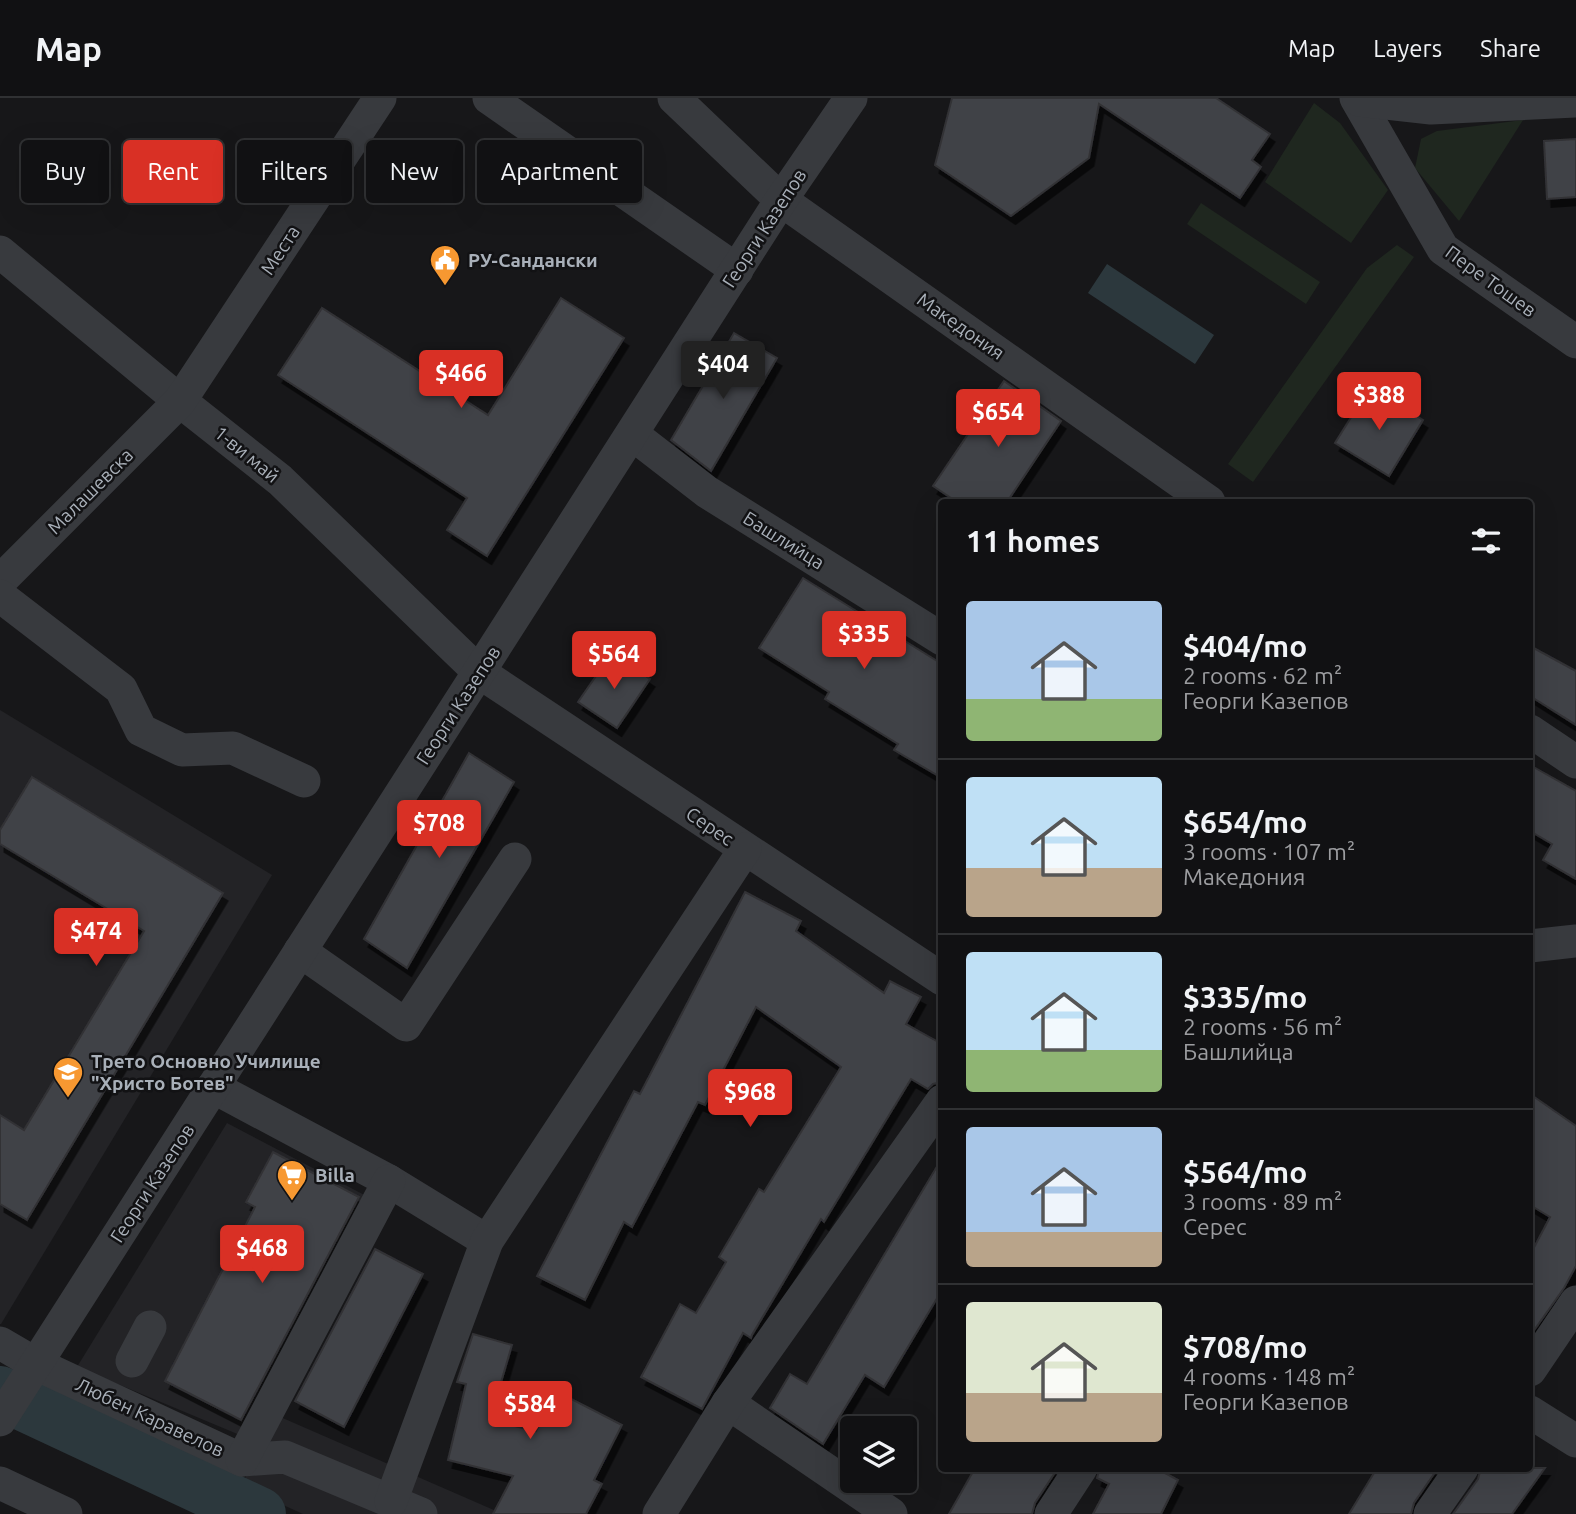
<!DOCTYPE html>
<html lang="en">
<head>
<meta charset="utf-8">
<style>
  body { margin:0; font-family:Ubuntu,sans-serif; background:#1e1f21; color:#f1f3f6; height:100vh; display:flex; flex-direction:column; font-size:26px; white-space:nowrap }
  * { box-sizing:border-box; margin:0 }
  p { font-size:23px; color:#9c9da0 }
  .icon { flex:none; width:38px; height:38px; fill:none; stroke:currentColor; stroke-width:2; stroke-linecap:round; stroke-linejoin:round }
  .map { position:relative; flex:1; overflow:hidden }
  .sheet { position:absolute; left:938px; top:401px; width:595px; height:973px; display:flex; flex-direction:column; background:#111113; border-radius:7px; box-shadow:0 7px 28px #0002,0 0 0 2px #303133 }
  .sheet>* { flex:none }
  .top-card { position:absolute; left:21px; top:42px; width:665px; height:63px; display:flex; gap:14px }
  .fabs { position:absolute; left:840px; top:1318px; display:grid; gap:14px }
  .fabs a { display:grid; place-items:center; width:77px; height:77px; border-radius:7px; background:#111113; box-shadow:0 7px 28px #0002,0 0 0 2px #303133; font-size:35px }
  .price { position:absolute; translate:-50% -60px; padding:0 16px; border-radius:7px; background:#d93025; color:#fff; font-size:23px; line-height:46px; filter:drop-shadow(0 2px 4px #0008) }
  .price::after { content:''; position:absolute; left:50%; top:42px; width:21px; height:16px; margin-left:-10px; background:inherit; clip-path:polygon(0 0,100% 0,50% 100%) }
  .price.on { background:#222; color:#fff }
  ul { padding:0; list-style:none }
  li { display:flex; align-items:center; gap:21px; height:175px; padding:0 28px }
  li+li { border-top:2px solid #303133 }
  li span { display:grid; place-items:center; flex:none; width:196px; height:140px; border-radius:7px; color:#555 }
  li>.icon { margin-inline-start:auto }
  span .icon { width:84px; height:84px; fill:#fffc; stroke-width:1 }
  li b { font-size:30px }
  h2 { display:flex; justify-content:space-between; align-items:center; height:84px; padding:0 28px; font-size:30px }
  .pill { padding:0 24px; border-radius:7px; background:#111113; box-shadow:0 7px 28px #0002,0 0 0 2px #303133; font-size:24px; line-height:63px }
  .pill.on { background:#d93025; color:#fff }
  header { display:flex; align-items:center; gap:42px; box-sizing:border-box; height:98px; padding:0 35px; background:#111113; border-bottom:2px solid #303133 }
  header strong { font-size:33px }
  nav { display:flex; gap:38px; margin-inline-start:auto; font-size:24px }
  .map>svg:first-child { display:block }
  .built { fill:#232326 }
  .green { fill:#1f271f }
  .water { fill:#2c383d }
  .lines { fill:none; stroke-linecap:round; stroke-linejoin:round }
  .river { stroke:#2c383d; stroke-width:54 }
  .building { fill:#414246; stroke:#313135; stroke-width:2; filter:url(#shadow) }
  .minor { stroke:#383a3e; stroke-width:33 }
  .labels { text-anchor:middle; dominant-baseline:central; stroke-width:5; stroke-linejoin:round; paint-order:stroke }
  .street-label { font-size:19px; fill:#a9b0b9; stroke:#121214 }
  .poi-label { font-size:19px; font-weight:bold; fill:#a9b0b9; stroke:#121214; text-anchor:start }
</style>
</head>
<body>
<header>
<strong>Map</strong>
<nav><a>Map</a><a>Layers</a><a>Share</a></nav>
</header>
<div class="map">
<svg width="1576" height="1416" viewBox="0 0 1576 1416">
  <defs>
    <filter id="shadow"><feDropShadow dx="4.5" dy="8" stdDeviation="0" flood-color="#0009"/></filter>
  </defs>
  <rect width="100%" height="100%" fill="#171719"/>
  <g class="built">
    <path d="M0,612L272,777L1,1226H0Z"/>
    <path d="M227,1025L372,1101L247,1340L77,1269Z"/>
    <path d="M278,1318L503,1416H303L241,1388Z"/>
  </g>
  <g class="green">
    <path d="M1314,5L1340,25L1388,92L1351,145L1265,84Z"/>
    <path d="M1523,22L1459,123L1415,70L1421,41L1437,33Z"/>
    <path d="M1201,105L1320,184L1306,206L1187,126Z"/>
    <path d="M1397,147L1414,159L1253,384L1228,366L1367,170Z"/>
  </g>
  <path class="water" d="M1107,166L1214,237L1195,266L1088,195Z"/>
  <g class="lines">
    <path class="river" d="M0,1295L259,1416"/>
  </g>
  <g class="building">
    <path d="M952,0H1216L1270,36L1252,62L1261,69L1240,100L1099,6L1089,60L1011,118L935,67Z"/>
    <path d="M1576,41V99L1547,101L1544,43Z"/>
    <path d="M561,200L624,240L487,458L447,432L467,400L278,277L322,210L488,317Z"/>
    <path d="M734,235L777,260L711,373L671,342Z"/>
    <path d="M1004,283L1061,323L1007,404H957L933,388Z"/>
    <path d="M1370,289L1423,322L1389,378L1335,345Z"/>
    <path d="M803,480L942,566V680L894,652L898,646L825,601L829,594L759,550Z"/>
    <path d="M1530,548L1576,573V627L1530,598Z"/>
    <path d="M612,555L650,581L617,630L578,604Z"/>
    <path d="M469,655L514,684L407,870L364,841Z"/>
    <path d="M1530,667L1576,693V781L1543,762L1552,746L1530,733Z"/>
    <path d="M32,679L223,795L27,1122L0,1106V1017L24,1032L144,833L0,746V732Z"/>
    <path d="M745,794L801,823L796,833L884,895L890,883L921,899L906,926L942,946V984L933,986L928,991L911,981L824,1124L821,1121L752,1237L751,1240L743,1235L702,1311L641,1279L680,1206L696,1215L726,1164L719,1159L759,1091L764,1094L841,969L756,909L705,1007L698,1004L632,1129L624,1124L585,1202L537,1178L634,993L640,996Z"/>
    <path d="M1530,996L1576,1028V1168L1564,1190L1530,1238V1157L1550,1119L1530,1107Z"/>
    <path d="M273,1054L359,1099L241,1322L165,1283L255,1109L246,1104Z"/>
    <path d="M942,1060V1192L884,1289L865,1277L823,1346L770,1310L790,1276L807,1286Z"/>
    <path d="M375,1151L423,1176L344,1329L295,1303Z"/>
    <path d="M473,1236L512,1247L490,1322L536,1333L556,1293L622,1327L594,1382L602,1386L586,1416H493L513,1378L448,1362L466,1286L457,1284Z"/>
    <path d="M975,1370H1058L1035,1405L1032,1416H949Z"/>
    <path d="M1100,1370H1156L1178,1382L1161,1416H1093L1109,1386L1097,1380Z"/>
    <path d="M1377,1370H1438L1414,1405L1411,1416H1349Z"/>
    <path d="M1481,1370H1545L1512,1416H1453L1478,1381Z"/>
  </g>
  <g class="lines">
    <g class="minor">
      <path d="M489,0L737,172"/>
      <path d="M674,0L781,102L1209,404"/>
      <path d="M1356,0L1443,151L1576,244"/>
      <path d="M1359,2L1431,10L1576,3"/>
      <path d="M0,154L180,303L280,382L479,574L942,881"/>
      <path d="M632,336L707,394L942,541"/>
      <path d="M0,483L180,303L380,0"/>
      <path d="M0,498L121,591L141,632L182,652L233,650L304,683"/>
      <path d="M1530,633L1576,664"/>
      <path d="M1530,848L1576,843"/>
      <path d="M300,853L406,927L515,761"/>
      <path d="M213,989L389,1083L487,1143"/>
      <path d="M0,1245L36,1266L242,1362L285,1359L421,1416"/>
      <path d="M132,1263L150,1229"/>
      <path d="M1530,1272L1576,1204"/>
      <path d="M728,1305L891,1416"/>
      <path d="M1530,1314L1576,1343"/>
      <path d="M0,1322L781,102L851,0"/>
      <path d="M242,1362L389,1083"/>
      <path d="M0,1385L66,1416"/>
      <path d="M391,1403L487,1143L745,751"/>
      <path d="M659,1416L728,1305L942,1003"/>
      <path d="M1051,1416L1081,1370"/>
      <path d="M1430,1416L1462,1370"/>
    </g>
  </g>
  <defs>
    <g id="civic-pin" transform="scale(1.575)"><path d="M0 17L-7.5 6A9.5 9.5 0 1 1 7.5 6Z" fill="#f79831" stroke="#121214"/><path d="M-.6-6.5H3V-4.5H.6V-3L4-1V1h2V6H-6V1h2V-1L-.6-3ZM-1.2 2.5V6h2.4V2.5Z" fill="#fff"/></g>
    <g id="school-pin" transform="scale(1.575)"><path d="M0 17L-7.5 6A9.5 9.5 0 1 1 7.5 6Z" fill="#f79831" stroke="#121214"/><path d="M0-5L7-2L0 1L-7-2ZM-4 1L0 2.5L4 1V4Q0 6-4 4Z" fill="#fff"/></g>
    <g id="supermarket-pin" transform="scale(1.575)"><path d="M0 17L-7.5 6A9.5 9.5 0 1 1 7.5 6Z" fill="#f79831" stroke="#121214"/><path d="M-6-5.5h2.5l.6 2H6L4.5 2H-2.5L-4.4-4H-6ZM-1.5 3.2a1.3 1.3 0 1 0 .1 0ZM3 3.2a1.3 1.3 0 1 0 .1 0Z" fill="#fff"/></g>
  </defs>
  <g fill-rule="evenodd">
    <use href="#civic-pin" x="445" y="162"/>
    <use href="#school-pin" x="68" y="974"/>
    <use href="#supermarket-pin" x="292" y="1077"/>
  </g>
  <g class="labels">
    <g class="street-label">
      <text transform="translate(764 130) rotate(-57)">Георги Казепов</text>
      <text transform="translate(280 152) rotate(-57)">Места</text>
      <text transform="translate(1491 183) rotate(36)">Пере Тошев</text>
      <text transform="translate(961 228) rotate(35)">Македония</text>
      <text transform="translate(247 356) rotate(39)">1-ви май</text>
      <text transform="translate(90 393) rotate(-45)">Малашевска</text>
      <text transform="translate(784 442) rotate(32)">Башлийца</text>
      <text transform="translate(458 607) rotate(-57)">Георги Казепов</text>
      <text transform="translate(710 728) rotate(34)">Серес</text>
      <text transform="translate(152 1085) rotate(-57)">Георги Казепов</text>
      <text transform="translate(150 1319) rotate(25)">Любен Каравелов</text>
    </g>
    <g class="poi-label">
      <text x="468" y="162">РУ-Сандански</text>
      <text x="91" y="963">Трето Основно Училище<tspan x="91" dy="22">"Христо Ботев"</tspan></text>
      <text x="315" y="1077">Billa</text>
    </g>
  </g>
</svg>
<div class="fabs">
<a><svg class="icon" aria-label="layers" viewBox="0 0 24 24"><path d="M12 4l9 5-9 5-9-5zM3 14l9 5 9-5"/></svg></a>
</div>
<b class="price on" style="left:723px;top:303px">$404</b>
<b class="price" style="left:461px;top:312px">$466</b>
<b class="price" style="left:1379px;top:334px">$388</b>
<b class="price" style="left:998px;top:351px">$654</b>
<b class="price" style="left:864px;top:573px">$335</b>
<b class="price" style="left:614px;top:593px">$564</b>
<b class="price" style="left:439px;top:762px">$708</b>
<b class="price" style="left:96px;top:870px">$474</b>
<b class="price" style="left:750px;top:1031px">$968</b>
<b class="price" style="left:262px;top:1187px">$468</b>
<b class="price" style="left:530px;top:1343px">$584</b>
<div class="top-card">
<a class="pill">Buy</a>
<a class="pill on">Rent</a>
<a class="pill">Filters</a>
<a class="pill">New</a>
<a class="pill">Apartment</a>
</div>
<section class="sheet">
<h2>11 homes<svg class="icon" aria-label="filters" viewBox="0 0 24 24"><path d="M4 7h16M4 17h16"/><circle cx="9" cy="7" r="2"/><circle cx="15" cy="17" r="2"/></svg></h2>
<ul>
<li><span style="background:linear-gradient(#a9c7e8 70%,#8fb573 0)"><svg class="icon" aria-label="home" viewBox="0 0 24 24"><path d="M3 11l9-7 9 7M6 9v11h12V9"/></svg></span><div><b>$404/mo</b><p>2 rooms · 62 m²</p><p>Георги Казепов</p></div></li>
<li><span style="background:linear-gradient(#bfe0f5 65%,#b9a48a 0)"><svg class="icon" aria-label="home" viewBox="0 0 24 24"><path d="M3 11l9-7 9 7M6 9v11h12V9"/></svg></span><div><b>$654/mo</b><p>3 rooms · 107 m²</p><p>Македония</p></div></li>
<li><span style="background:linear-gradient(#bfe0f5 70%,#8fb573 0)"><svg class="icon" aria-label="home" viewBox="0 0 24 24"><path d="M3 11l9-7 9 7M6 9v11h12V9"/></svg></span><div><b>$335/mo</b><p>2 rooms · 56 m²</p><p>Башлийца</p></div></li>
<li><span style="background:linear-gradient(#a9c7e8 75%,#b9a48a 0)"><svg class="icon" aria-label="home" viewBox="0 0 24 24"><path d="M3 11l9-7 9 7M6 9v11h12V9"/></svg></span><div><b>$564/mo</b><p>3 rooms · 89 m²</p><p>Серес</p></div></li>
<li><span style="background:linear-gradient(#dfe7d0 65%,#b9a48a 0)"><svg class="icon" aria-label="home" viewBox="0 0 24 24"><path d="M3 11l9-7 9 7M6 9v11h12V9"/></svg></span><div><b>$708/mo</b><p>4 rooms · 148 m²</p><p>Георги Казепов</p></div></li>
</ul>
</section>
</div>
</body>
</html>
